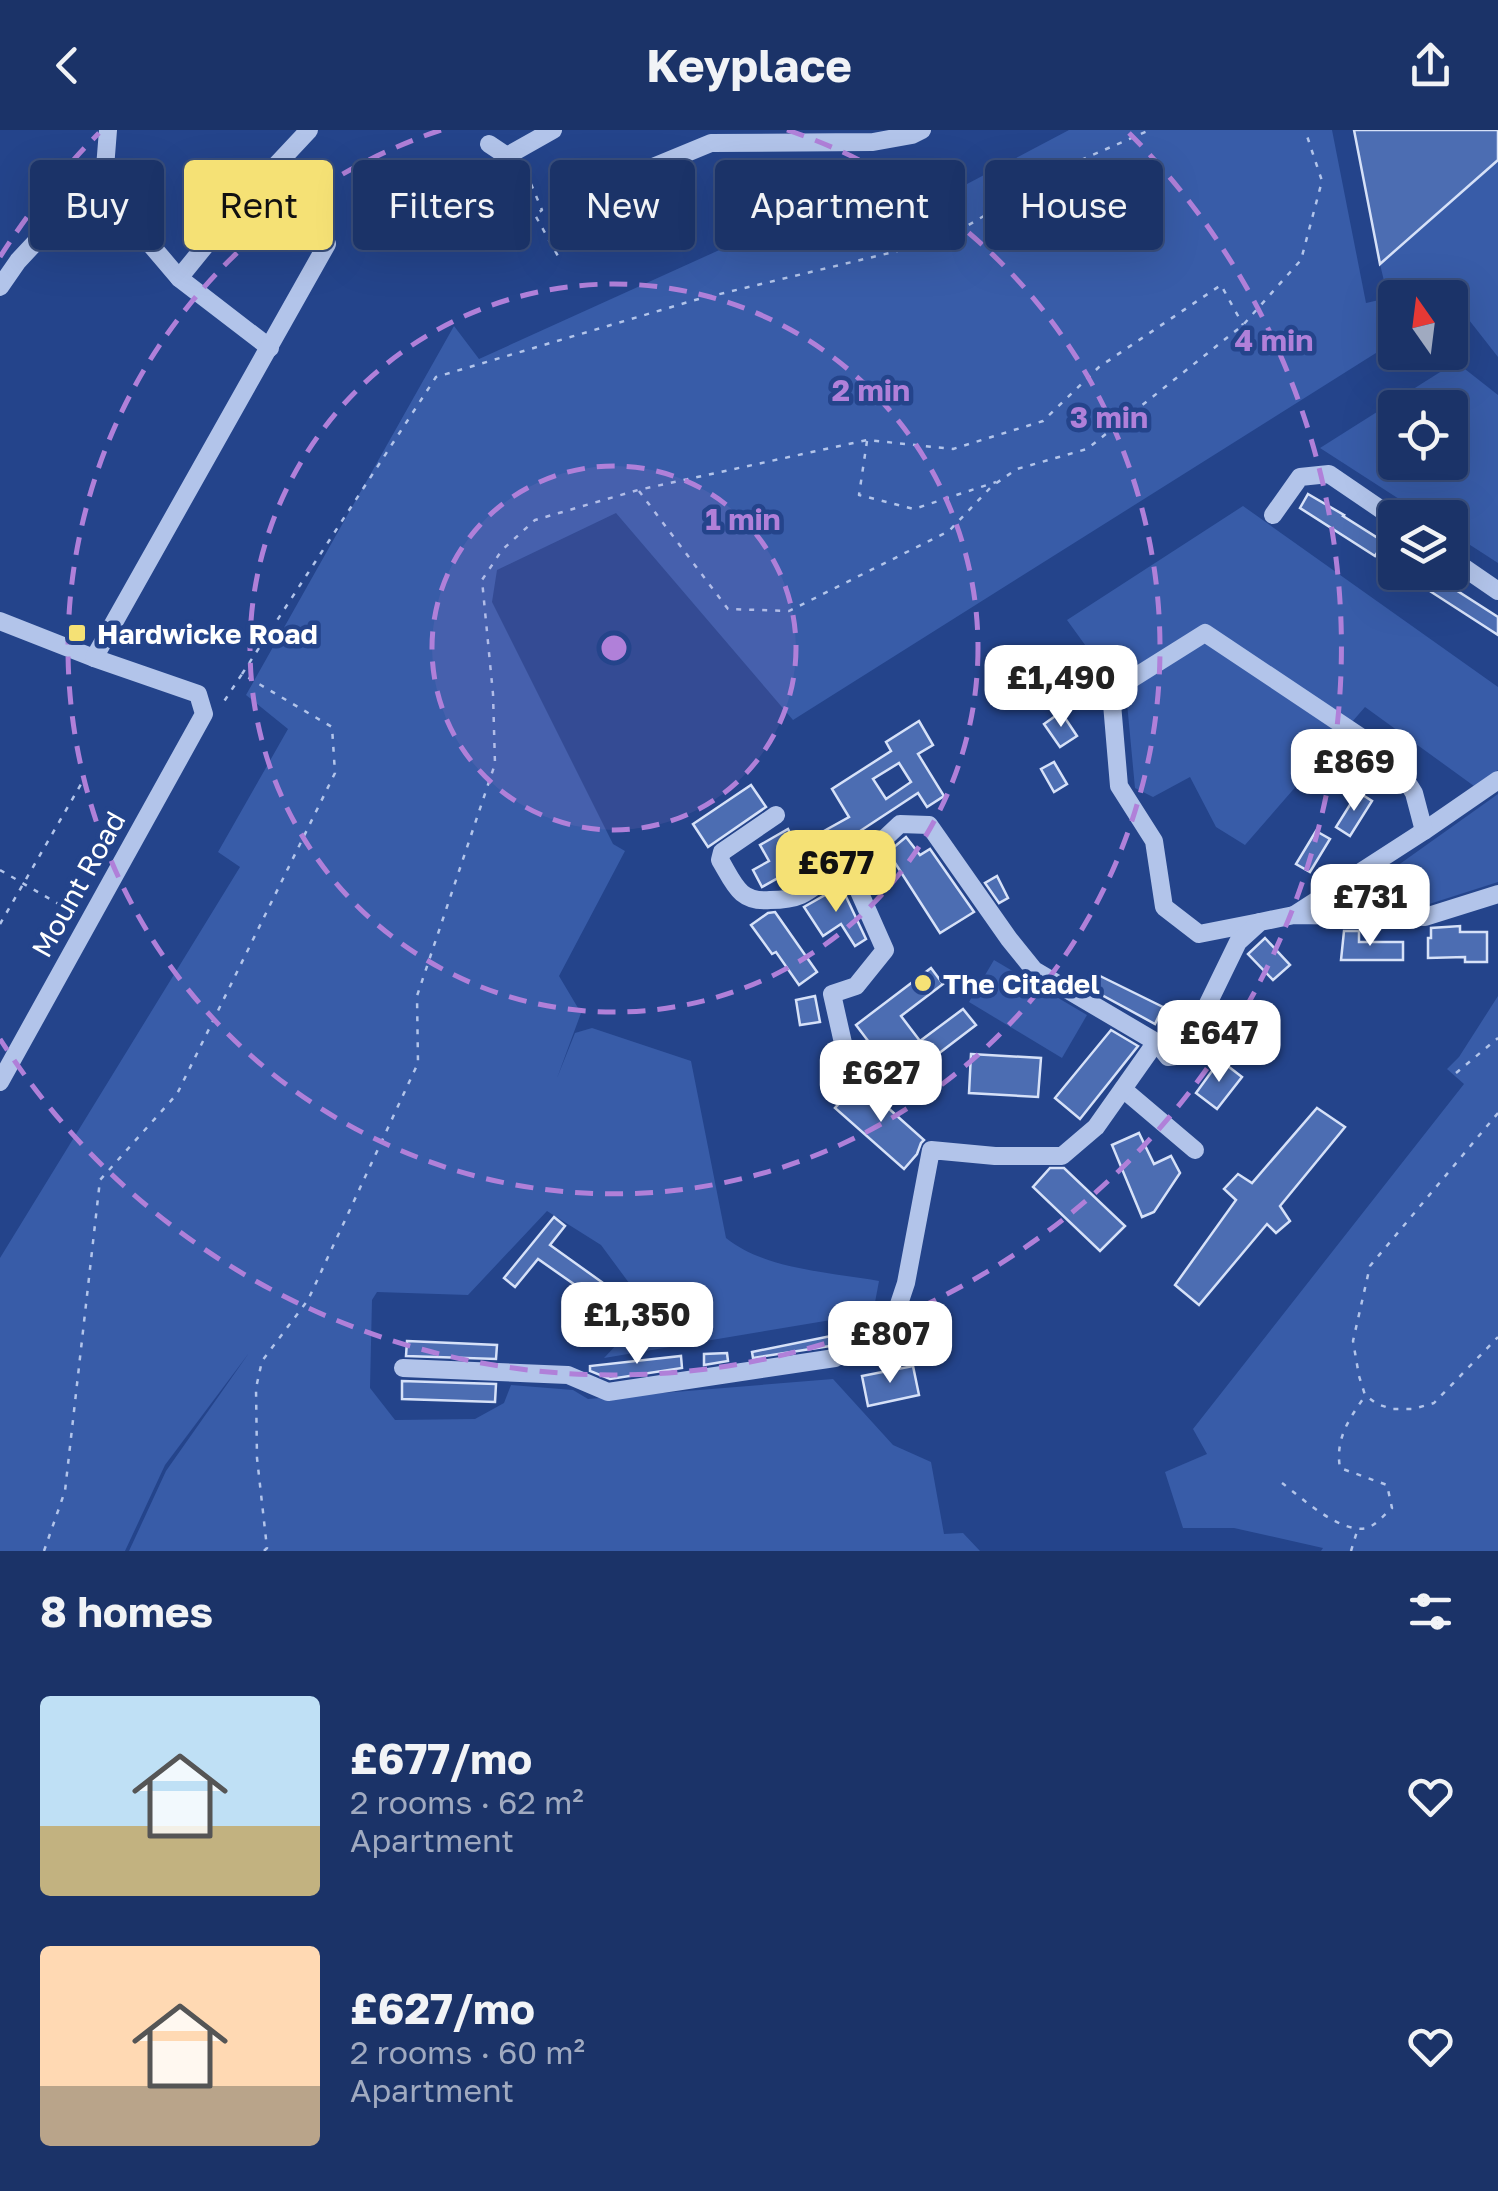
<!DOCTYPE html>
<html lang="en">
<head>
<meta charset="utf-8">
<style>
  body { margin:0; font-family:"Golos Text",sans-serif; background:#283f71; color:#f1f3f6; height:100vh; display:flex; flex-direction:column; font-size:38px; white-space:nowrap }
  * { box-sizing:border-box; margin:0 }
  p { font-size:32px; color:#a0aac0 }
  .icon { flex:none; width:55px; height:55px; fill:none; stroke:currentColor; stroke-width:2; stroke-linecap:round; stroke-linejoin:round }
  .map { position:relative; height:1421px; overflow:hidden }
  .side { display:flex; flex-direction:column; background:#1b3368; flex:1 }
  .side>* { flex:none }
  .banner { position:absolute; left:30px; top:30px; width:1440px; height:90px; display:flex; gap:20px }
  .needle { width:65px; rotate:346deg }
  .fabs { position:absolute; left:1378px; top:150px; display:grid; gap:20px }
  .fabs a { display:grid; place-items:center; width:90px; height:90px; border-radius:10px; background:#1b3368; box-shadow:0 10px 40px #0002,0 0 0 2px #394e7c; font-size:50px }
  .price { position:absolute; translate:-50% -85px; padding:0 22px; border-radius:20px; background:#fff; color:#222; font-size:32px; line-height:65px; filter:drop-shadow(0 2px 5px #0008) }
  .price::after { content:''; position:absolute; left:50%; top:60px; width:30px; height:22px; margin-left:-15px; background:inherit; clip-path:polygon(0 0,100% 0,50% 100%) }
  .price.current { background:#f5e175; color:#111 }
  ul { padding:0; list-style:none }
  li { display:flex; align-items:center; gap:30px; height:250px; padding:0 40px }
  li span { display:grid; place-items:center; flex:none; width:280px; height:200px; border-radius:10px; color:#555 }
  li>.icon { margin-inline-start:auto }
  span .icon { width:120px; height:120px; fill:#fffc; stroke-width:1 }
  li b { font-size:42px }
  h2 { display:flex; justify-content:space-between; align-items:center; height:120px; padding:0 40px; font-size:42px }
  .chip { padding:0 35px; border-radius:10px; background:#1b3368; box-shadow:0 10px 40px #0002,0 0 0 2px #394e7c; font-size:35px; line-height:90px }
  .chip.current { background:#f5e175; color:#111 }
  header { display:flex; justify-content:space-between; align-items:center; height:130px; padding:0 40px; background:#1b3368; font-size:45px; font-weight:700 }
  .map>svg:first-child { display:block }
  .green { fill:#385ca8; fill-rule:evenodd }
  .building { fill:#4c6db2; stroke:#d6e1f8; stroke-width:2.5; fill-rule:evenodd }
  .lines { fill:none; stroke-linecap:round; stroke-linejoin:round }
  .path { stroke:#b2c4ea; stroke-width:2.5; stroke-dasharray:5 8; stroke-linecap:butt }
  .minor { stroke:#b2c4ea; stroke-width:18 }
  .ring { fill:none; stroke:#b080d9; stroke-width:5; stroke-dasharray:18 12 }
  .poi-dot { fill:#f5e175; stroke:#24448b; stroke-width:4 }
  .labels { text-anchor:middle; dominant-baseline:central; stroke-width:9; stroke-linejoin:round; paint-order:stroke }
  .poi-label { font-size:28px; font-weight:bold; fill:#fff; stroke:#24448b; text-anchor:start }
  .street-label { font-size:28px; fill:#fff; stroke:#24448b }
  .centre { fill:#b080d9; stroke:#24448b; stroke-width:5 }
  .ring-label { font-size:30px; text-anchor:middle; font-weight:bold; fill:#b080d9; stroke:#24448b; stroke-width:9; stroke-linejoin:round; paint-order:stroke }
</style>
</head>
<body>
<header><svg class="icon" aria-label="back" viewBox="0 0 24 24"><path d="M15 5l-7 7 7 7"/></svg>Keyplace<svg class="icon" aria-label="share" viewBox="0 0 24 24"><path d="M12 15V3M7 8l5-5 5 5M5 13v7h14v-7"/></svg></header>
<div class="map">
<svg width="1498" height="1421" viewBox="0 0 1498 1421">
  <rect width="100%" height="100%" fill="#24448b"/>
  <g class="green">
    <path d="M1069,0H1332L1366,173L1388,168L1380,134L1498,30V227L1444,158L1437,163V167L1395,168V211L793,590L616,383L497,440L492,472L613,714L625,721L559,846L581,883L557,948L575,903L592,898L691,931L726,1108C766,1140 830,1142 879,1151L873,1183L604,1228L649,1180L601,1115L547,1081L468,1165L377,1162L372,1170L370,1258L395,1290L475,1289L504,1273L511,1255L573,1260L588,1269L833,1249L893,1315L931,1332L944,1404L963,1403L980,1421H129L166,1341L249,1223L165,1335L125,1421H0V1128L240,737L218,722L288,599L246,565L454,196L479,229L834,68L902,51L918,80Z"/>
    <path d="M1456,232L1498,265V433L1450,402V388L1427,387L1320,318ZM1395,278H1450V332H1395Z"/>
    <path d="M1243,376L1498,557V640L1474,656L1365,577L1245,715L1216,697L1190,647L1153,667L1135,658L1127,573L1067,490Z"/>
    <path d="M1498,664V752L1423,776L1361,777L1352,768Z"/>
    <path d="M994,830L1087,885L1062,928L969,872Z"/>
    <path d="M1498,866V1421H1321L1323,1418L1234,1398H1183L1165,1342L1207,1324L1193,1299L1464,954L1447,939L1459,927Z"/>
  </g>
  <g class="building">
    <path d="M1354,0H1498V30L1380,134Z"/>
    <path d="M1308,364L1344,385L1343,386L1384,412L1375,426L1300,378Z"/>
    <path d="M1387,423L1395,429V442H1425L1413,460L1378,437Z"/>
    <path d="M1431,442L1457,458L1456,460L1498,487V505L1422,456Z"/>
    <path d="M1049,530L1065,533L1056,578L1029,573L1031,561L1042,563Z"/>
    <path d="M1061,582L1077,606L1060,617L1044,594Z"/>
    <path d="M919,591L933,615L918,624L944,666L927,677L918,663L851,707L762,757L753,740L769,731L760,715L788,699L797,716L849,687L832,659L891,621L886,612ZM899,633L911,652L886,669L873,649Z"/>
    <path d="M1054,632L1067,654L1054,662L1041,639Z"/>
    <path d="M751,655L766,677L708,717L693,694Z"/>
    <path d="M1358,662L1372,671L1350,706L1336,697Z"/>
    <path d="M1316,701L1330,709L1310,742L1296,734Z"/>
    <path d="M906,707L920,725L930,719L974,782L940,803L888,722Z"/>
    <path d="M997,746L1008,768L999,773L985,753Z"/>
    <path d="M841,756L866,809L855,816L841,794L823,806L804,777Z"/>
    <path d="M775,782L817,842L799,855L776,822L772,824L751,795L768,783Z"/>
    <path d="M1460,796V802H1487V832H1465V827L1428,828V808H1431V798Z"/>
    <path d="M1344,801H1359V812H1403V830H1341Z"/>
    <path d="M1265,808L1290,835L1273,850L1248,824Z"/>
    <path d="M931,838L943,854L901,886L920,911L963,879L976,895L900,953L856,895Z"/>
    <path d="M1096,844L1163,877L1155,894L1089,858Z"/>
    <path d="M815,866L820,892L800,895L796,870Z"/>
    <path d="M1111,900L1138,916L1080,989L1055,968Z"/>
    <path d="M971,924L1041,928L1038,967L969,963Z"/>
    <path d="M1220,930L1242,947L1217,979L1196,963Z"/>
    <path d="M859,952L924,1010L921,1013L917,1024L904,1039L835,978Z"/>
    <path d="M1317,978L1345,997L1280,1076L1290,1091L1276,1103L1267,1094L1199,1175L1175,1155L1236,1070L1224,1059L1238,1044L1252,1053Z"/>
    <path d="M1139,1003L1154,1034L1171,1026L1180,1043L1154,1082L1142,1087L1112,1015Z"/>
    <path d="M1050,1038H1064L1125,1096L1100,1121L1033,1057Z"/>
    <path d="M554,1087L565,1096L550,1115L638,1178L627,1193L624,1190L610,1208L597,1198L600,1195L587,1184L598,1171L538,1129L515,1157L504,1148Z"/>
    <path d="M841,1204L842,1208L830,1216L753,1228L752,1222Z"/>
    <path d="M407,1211L497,1215L496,1229L406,1226Z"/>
    <path d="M727,1223L728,1231L704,1235V1224Z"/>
    <path d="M681,1226L682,1238L610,1249L590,1241V1236Z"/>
    <path d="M913,1236L919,1265L868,1276L862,1246Z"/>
    <path d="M402,1251L496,1254L495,1272L402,1269Z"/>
  </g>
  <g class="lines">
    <g class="path">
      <path d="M531,54L542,80L535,85L558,126"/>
      <path d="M867,311L859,365L914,379L996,352"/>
      <path d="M639,361L728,479L789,481L949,401L992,356L1017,339L1087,319L1243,195L1301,130L1322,51L1305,0"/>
      <path d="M242,544L436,247L695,170L943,110L1074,33L1150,0"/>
      <path d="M0,740L74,783"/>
      <path d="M0,794L84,649"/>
      <path d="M1456,943L1498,908"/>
      <path d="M1498,983L1370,1136L1353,1211L1359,1246L1365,1265L1377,1274L1392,1279H1413L1434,1273L1498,1207"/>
      <path d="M1282,1353C1302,1368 1340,1404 1367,1398C1376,1395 1384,1385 1392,1378L1387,1355L1340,1338C1335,1309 1349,1289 1365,1266"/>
      <path d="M44,1421L65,1361L100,1050L177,964L335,643L332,597L242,544L221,576"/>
      <path d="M264,1421L267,1418L257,1328L256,1258L262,1231L308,1170L418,933L417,866L495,634L493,564L482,450L502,420L535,390L638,360L867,310L953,319L1043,291L1099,237L1221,155L1243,195"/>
      <path d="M1351,1421L1358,1398"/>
    </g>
    <g class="minor">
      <path d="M108,0L105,38L134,95L179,148L270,218"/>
      <path d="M507,26L553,0"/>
      <path d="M381,66C418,34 432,53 470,68L484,64L516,43L507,26L489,14"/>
      <path d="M568,72L711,13L873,12L912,5L922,0"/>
      <path d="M179,148L236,78L309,0"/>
      <path d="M0,157L18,131L105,38"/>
      <path d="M1273,385L1300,347L1329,344L1395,389"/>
      <path d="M1450,428L1498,461"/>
      <path d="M0,491L94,528L198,564L204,584L0,952"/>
      <path d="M94,528L327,114"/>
      <path d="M776,685L722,722L720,730C734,753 739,773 770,770C780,770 792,769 801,765C823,754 822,743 850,742"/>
      <path d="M1294,785L1424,701L1498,650"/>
      <path d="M1260,792L1199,804L1164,777L1154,711L1119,656L1111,562L1205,503L1392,628L1414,663L1424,701"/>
      <path d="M1156,912L1168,927L1183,925L1238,812L1260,792L1294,785L1425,787L1498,764"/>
      <path d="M1123,959L1195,1020"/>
      <path d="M403,1238L568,1245L608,1262L835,1228L894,1189L906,1153L931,1020L995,1026H1062L1096,997L1156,912L1034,840L1009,809L929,695L900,694L850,741L885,820L856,856L832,864L850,944"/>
    </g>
  </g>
  <circle cx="614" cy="518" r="182" fill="#b080d9" fill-opacity=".12"/>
  <g class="ring">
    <circle cx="614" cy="518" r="182"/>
    <circle cx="614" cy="518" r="364"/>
    <path d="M787 0A546 546 0 1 1 441 0"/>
    <path d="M0 127A728 728 0 0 1 99 3M1129 3A728 728 0 1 1 0 909"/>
  </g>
  <g class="poi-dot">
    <rect x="67" y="493" width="20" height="20" rx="5"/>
    <circle cx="923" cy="853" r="10"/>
  </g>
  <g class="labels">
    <g class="poi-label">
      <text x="97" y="503">Hardwicke Road</text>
      <text x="943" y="853">The Citadel</text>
    </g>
    <g class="street-label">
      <text transform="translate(78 754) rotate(-61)">Mount Road</text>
    </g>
  </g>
  <circle cx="614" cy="518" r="15" class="centre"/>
  <g class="ring-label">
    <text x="1274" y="221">4 min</text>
    <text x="871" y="271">2 min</text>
    <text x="1109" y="298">3 min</text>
    <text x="743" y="400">1 min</text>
  </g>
</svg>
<div class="fabs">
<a><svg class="needle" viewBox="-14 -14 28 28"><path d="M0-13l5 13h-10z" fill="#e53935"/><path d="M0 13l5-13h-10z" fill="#a0aac0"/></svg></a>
<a><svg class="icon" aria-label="locate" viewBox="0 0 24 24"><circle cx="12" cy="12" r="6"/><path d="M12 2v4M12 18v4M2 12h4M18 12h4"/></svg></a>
<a><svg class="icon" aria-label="layers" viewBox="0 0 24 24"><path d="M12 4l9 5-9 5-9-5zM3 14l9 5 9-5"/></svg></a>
</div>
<b class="price" style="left:1061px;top:600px">£1,490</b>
<b class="price" style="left:1354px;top:684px">£869</b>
<b class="price current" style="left:836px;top:785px">£677</b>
<b class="price" style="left:1370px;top:819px">£731</b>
<b class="price" style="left:1219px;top:955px">£647</b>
<b class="price" style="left:881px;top:995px">£627</b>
<b class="price" style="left:637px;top:1237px">£1,350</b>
<b class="price" style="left:890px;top:1256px">£807</b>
<div class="banner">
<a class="chip">Buy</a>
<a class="chip current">Rent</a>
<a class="chip">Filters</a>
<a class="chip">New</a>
<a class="chip">Apartment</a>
<a class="chip">House</a>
</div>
</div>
<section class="side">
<h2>8 homes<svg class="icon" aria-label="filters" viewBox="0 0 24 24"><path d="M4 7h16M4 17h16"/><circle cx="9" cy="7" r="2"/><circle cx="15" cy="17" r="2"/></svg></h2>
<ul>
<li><span style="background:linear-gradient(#bfe0f5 65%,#c2b280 0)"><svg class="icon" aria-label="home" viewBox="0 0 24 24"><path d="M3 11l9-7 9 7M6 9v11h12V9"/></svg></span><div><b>£677/mo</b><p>2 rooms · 62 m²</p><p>Apartment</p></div><svg class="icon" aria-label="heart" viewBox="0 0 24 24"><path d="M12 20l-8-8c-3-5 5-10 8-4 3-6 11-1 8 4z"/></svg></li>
<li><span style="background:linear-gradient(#ffd9b3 70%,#b9a48a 0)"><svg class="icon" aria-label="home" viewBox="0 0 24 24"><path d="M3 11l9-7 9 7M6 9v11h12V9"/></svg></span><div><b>£627/mo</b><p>2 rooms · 60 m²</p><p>Apartment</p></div><svg class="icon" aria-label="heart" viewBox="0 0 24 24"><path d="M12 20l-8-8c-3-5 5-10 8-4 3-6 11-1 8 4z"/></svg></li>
</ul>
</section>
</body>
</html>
